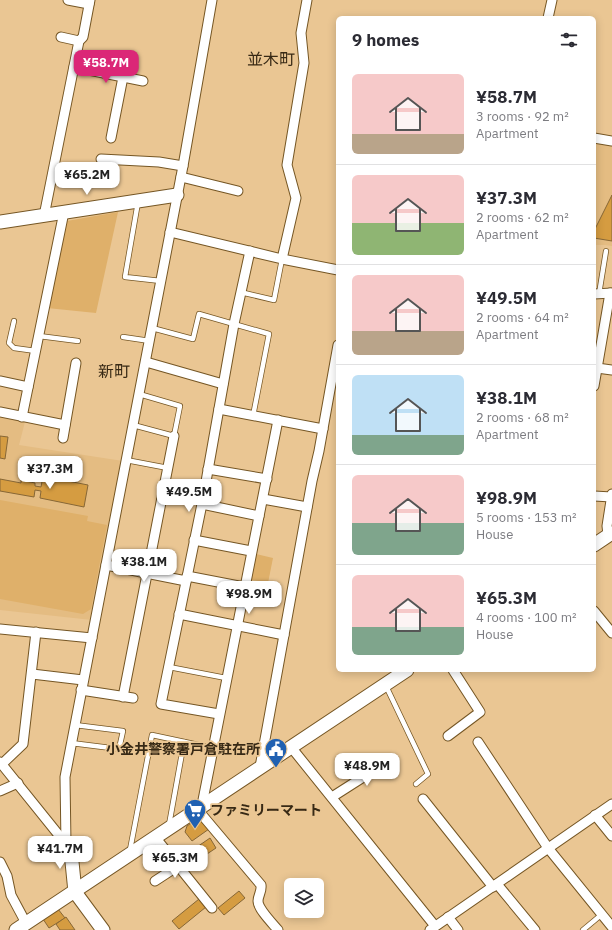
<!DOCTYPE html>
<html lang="en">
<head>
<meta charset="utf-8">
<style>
  body { margin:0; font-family:"IBM Plex Sans","Noto Sans JP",sans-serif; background:#f2f2f3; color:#2b2b33; height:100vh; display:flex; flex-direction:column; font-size:15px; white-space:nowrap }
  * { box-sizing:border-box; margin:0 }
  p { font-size:13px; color:#7c7c81 }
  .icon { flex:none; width:22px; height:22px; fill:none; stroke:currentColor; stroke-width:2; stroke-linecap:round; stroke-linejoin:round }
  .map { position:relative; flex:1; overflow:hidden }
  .side { position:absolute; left:336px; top:16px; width:260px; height:656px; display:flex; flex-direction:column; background:#fff; border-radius:6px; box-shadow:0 2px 10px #0003 }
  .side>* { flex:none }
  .buttons { position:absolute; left:284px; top:878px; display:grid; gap:8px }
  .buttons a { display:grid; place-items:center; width:40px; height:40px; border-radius:6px; background:#fff; box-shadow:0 2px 10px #0003; font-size:20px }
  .price { position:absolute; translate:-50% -34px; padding:0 9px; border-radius:8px; background:#fff; color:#222; font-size:13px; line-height:26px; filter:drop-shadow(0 1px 2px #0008) }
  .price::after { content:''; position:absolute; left:50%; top:24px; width:12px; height:9px; margin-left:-6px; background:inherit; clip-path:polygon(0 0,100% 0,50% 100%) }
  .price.on { background:#db2777; color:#fff }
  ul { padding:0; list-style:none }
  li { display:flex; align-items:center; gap:12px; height:100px; padding:0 16px }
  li+li { border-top:1px solid #e1e1e2 }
  li span { display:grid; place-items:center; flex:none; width:112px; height:80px; border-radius:6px; color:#555 }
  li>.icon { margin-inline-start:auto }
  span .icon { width:48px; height:48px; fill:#fffc; stroke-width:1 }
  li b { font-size:17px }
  h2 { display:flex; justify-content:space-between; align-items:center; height:48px; padding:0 16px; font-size:17px }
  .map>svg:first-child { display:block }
  .built { fill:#e4bc82 }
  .green { fill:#dfb06a }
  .building { fill:#d59c41; stroke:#876736 }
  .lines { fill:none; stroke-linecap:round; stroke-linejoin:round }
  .lane-casing { stroke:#755624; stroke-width:6 }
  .street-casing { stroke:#755624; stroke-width:11 }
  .secondary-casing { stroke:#755624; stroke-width:15 }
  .lane { stroke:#fff; stroke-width:4.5 }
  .street { stroke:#fff; stroke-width:9 }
  .secondary { stroke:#fff; stroke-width:13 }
  .labels { text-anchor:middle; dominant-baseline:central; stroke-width:3.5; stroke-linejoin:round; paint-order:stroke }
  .poi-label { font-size:14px; font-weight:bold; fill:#372915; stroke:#eac693; text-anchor:end }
  .quarter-label { font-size:16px; fill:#372915; stroke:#eac693 }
</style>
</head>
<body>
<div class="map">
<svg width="612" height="930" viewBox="0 0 612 930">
  <rect width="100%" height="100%" fill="#eac693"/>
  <g class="built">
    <path d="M594,142L612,144V246L605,245H594Z"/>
    <path d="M0,412L26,418L19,445L123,461L92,620L0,610Z"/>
    <path d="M184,491L201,495L199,504L182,501Z"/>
  </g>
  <g class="green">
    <path d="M118,212L96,313L47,308L61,222Z"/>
    <path d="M0,500L88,516L87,521L107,525L91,609L83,614L0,599Z"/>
    <path d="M252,553L273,558L268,583L247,579Z"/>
  </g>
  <g class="building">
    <path d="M612,195V241L594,238V231Z"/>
    <path d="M0,436L8,437L5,459L0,458Z"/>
    <path d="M43,476L88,485L84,507L40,498L41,491L35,490L34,497L0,491V479L21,483V480L35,483V486L41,487Z"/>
    <path d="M200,817L209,829L192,841L185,832L187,826Z"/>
    <path d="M210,838L216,848L201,858L194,849Z"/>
    <path d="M192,849L199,859L185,868L178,858Z"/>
    <path d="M239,891L245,898L224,915L218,908Z"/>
    <path d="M199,899L206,907L179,929L172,921Z"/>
    <path d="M58,909L65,918L49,928L43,919Z"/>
    <path d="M66,917L75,930H60L56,924Z"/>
  </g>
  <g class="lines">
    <g class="lane-casing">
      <g id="lane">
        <path d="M138,202L125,277L161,281"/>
        <path d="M240,292L274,300L282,259"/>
        <path d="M599,294L606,251"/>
        <path d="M14,321L9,343L14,348L36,351"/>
        <path d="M152,328L193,339L199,314L269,334L253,416"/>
        <path d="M39,336L78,341"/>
        <path d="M123,337L150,341"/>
        <path d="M133,425L174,436L180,406L139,394"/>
        <path d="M126,460L168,468"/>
        <path d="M169,667L226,678"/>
        <path d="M386,686L428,774L416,784"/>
        <path d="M71,743L119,749L123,731L75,725"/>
        <path d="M169,825L184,742"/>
        <path d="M130,850L152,735L213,748"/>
        <path d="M583,930L601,915"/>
      </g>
    </g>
    <g class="street-casing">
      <g id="street">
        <path d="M68,0L89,4"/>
        <path d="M548,18L552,0"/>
        <path d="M61,37L79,41"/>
        <path d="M74,67L143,81"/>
        <path d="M111,138L123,77"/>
        <path d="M594,138L612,141"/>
        <path d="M101,159L159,162L183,166"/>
        <path d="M181,177L238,191"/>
        <path d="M44,216L79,41L83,37L90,0"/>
        <path d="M170,232L282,259L338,270"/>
        <path d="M282,259L296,198L287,165L304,63L301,33L307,0"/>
        <path d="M594,294L612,293"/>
        <path d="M146,362L223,384"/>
        <path d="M597,368L612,370"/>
        <path d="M0,381L28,387"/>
        <path d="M594,386L610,293"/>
        <path d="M219,409L323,429"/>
        <path d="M0,412L65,425"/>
        <path d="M22,417L64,212"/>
        <path d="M63,438L76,363"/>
        <path d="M208,469L267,479"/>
        <path d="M594,496L612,497"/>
        <path d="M263,499L307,507"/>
        <path d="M202,504L259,516"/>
        <path d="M608,535L607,526L612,494"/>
        <path d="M194,540L251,551"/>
        <path d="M106,565L186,581"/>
        <path d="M187,576L244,587"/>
        <path d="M594,611L612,633"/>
        <path d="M179,614L284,635"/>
        <path d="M0,629L92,638"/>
        <path d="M32,674L83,680"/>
        <path d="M81,690L133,698"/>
        <path d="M123,697L174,436"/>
        <path d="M219,714L161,704L202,504L234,324L250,251"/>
        <path d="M448,736L480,712L453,670"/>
        <path d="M478,742L548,848L612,927"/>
        <path d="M291,747L435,926"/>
        <path d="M0,762L66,844"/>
        <path d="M2,764L23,744L36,632"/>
        <path d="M260,767L312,481L319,451L338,345"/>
        <path d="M0,791L18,783"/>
        <path d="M332,797L368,774L393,762"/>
        <path d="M423,799L493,887"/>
        <path d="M202,805L278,420"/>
        <path d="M197,809L261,885C262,892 258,895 258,901C258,909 273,924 278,930"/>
        <path d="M595,815L612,836"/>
        <path d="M155,837L212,908"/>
        <path d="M66,844L65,777L183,166L212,0"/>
        <path d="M0,862L7,876L11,895L26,923"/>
        <path d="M155,881L178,866"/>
        <path d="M497,884L535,930"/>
        <path d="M448,917L458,930"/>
        <path d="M430,930L612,804"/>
      </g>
    </g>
    <g class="secondary-casing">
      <g id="secondary">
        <path d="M0,222L177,195"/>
        <path d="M594,545L612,533"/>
        <path d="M66,844L72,862L75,892L103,930"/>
        <path d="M16,930L407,670"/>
      </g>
    </g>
    <use href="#lane" class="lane"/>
    <use href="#street" class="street"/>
    <use href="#secondary" class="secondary"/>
  </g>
  <defs>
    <g id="civic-pin" transform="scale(1.15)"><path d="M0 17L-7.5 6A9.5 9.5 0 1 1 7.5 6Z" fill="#2061b2" stroke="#eac693"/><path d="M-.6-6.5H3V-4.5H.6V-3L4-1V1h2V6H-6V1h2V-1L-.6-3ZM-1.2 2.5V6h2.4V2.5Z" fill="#fff"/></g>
    <g id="supermarket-pin" transform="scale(1.15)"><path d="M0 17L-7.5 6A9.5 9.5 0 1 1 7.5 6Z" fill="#2061b2" stroke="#eac693"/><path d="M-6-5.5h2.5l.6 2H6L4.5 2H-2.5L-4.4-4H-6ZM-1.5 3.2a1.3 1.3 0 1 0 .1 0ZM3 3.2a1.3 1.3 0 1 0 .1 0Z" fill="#fff"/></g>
  </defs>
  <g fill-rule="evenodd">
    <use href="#civic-pin" x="276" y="749"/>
    <use href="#supermarket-pin" x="195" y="810"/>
  </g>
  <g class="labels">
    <g class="poi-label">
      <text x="260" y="749">小金井警察署戸倉駐在所</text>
      <text x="210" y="810" text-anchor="start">ファミリーマート</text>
    </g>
    <g class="quarter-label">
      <text x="271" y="59">並木町</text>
      <text x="114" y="371">新町</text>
    </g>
  </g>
</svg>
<div class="buttons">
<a><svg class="icon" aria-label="layers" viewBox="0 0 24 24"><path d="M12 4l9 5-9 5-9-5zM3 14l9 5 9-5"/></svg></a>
</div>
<b class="price on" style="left:106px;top:84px">¥58.7M</b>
<b class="price" style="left:87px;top:196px">¥65.2M</b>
<b class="price" style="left:50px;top:490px">¥37.3M</b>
<b class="price" style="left:189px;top:513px">¥49.5M</b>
<b class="price" style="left:144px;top:583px">¥38.1M</b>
<b class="price" style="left:249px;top:615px">¥98.9M</b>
<b class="price" style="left:367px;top:787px">¥48.9M</b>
<b class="price" style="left:60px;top:870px">¥41.7M</b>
<b class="price" style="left:175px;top:879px">¥65.3M</b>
<section class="side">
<h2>9 homes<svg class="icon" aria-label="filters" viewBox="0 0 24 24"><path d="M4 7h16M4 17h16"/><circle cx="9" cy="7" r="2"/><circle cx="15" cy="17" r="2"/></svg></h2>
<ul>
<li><span style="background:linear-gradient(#f6c9c9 75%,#b9a48a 0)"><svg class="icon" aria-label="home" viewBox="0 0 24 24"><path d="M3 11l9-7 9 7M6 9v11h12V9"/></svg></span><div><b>¥58.7M</b><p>3 rooms · 92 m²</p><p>Apartment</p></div></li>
<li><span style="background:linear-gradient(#f6c9c9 60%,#8fb573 0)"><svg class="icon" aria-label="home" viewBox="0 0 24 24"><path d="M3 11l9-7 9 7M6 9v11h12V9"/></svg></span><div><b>¥37.3M</b><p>2 rooms · 62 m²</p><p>Apartment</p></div></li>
<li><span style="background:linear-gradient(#f6c9c9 70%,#b9a48a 0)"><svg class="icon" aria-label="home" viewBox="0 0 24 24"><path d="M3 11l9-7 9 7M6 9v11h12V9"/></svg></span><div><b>¥49.5M</b><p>2 rooms · 64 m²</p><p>Apartment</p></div></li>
<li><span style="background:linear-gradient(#bfe0f5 75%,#7fa58c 0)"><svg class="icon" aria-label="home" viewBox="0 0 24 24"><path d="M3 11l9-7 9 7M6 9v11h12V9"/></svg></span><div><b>¥38.1M</b><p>2 rooms · 68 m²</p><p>Apartment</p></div></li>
<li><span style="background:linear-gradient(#f6c9c9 60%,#7fa58c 0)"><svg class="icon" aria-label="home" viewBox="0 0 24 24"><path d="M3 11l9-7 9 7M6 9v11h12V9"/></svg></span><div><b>¥98.9M</b><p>5 rooms · 153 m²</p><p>House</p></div></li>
<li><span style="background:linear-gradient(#f6c9c9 65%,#7fa58c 0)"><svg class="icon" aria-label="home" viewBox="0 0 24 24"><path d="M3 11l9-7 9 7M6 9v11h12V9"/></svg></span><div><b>¥65.3M</b><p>4 rooms · 100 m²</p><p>House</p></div></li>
</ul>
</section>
</div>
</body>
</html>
